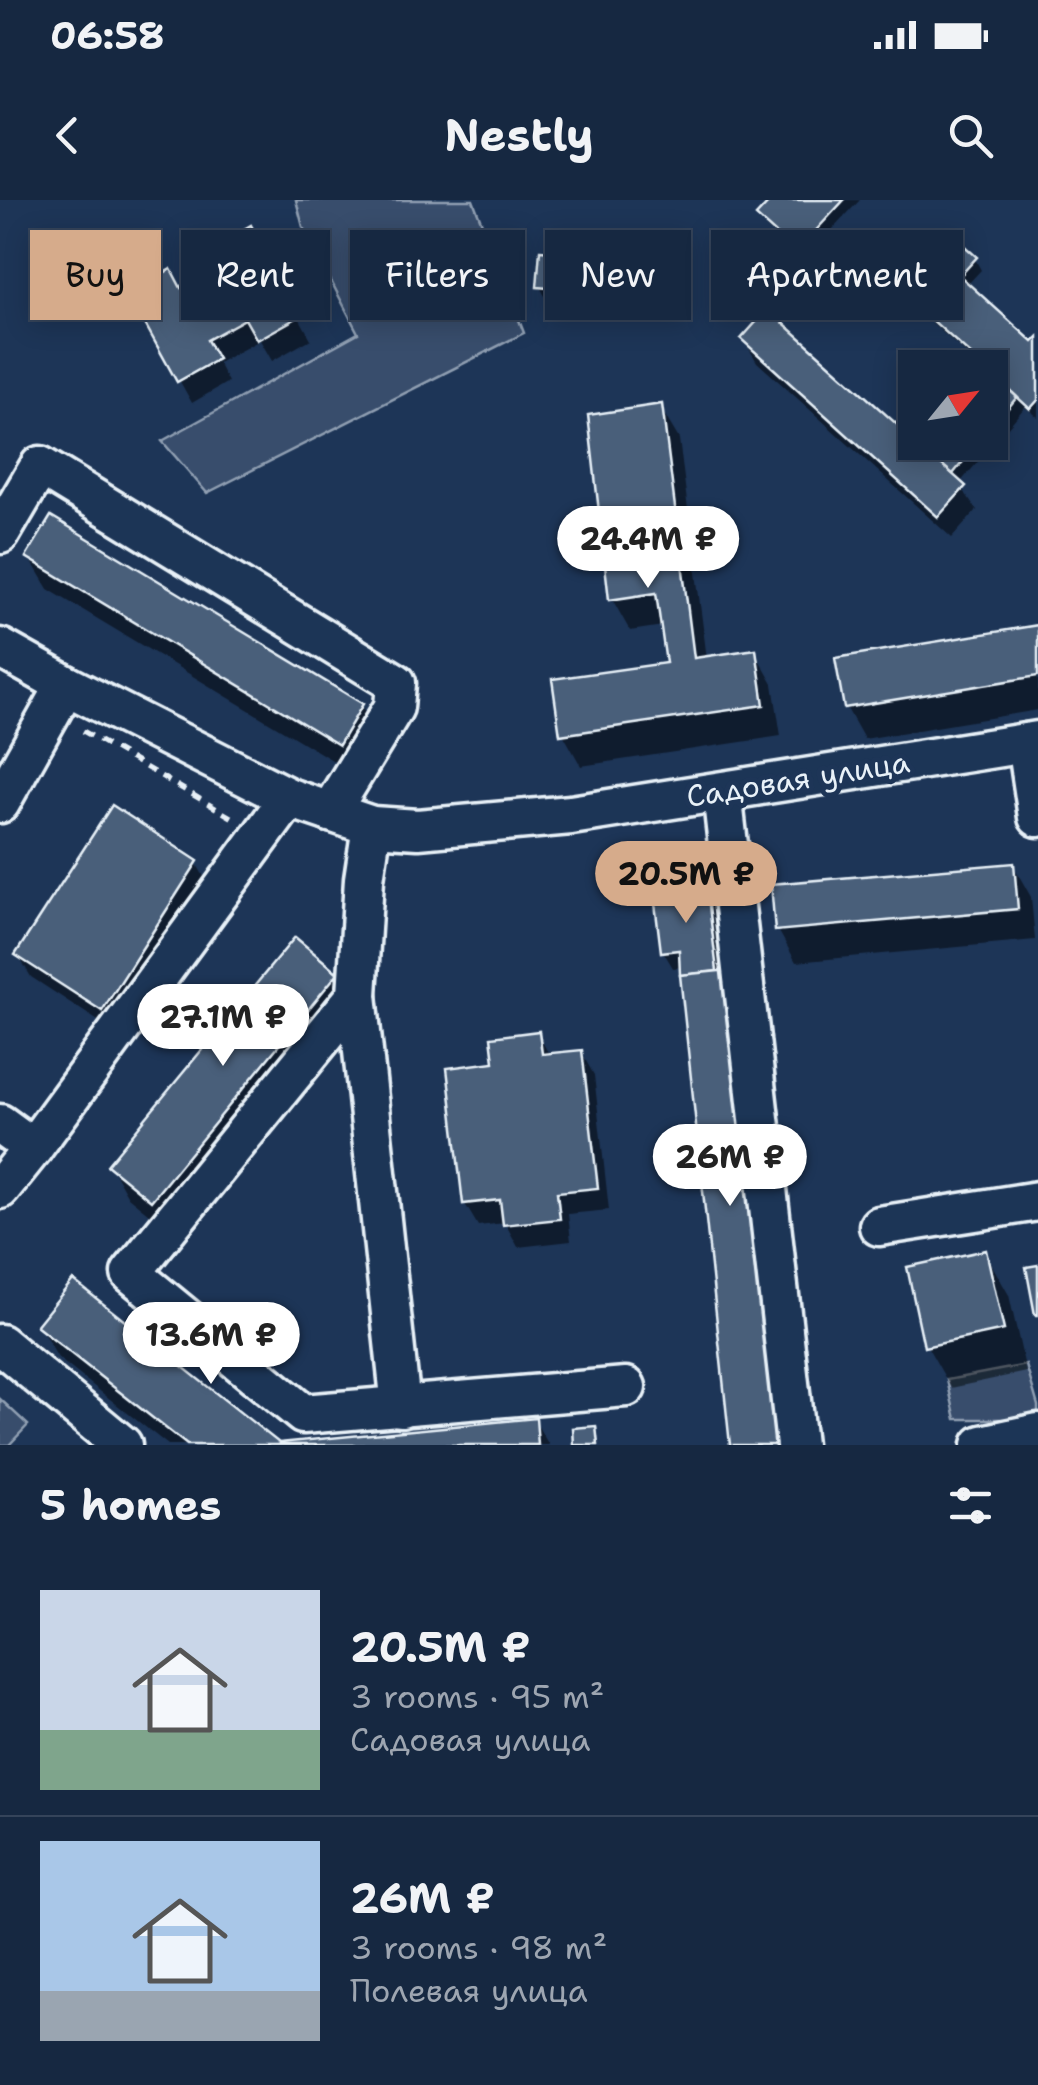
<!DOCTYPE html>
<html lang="en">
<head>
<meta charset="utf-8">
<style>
  body { margin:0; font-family:"Shantell Sans",sans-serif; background:#1f3048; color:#f1f3f6; height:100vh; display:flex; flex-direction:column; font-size:38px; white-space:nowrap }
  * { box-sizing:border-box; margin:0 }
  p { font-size:32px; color:#9ea6b1 }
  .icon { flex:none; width:55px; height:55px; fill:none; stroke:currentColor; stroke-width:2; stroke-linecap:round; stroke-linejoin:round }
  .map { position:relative; height:1245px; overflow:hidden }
  .drawer { display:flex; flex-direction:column; background:#162841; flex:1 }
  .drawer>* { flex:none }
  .top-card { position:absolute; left:30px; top:30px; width:980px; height:90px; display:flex; gap:20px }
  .needle { width:65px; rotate:60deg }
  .buttons { position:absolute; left:898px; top:150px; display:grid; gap:20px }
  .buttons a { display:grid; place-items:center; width:110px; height:110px; border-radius:0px; background:#162841; box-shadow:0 5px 25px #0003,0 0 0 2px #35445a; font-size:50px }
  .price { position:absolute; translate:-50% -85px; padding:0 22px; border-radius:35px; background:#fff; color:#222; font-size:32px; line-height:65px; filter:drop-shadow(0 2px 5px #0008) }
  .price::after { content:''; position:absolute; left:50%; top:60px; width:30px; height:22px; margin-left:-15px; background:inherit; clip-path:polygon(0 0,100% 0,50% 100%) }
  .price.current { background:#d6ab8b; color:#111 }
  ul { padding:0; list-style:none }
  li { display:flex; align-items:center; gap:30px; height:250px; padding:0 40px }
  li+li { border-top:2px solid #35445a }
  li span { display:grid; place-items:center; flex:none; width:280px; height:200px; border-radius:0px; color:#555 }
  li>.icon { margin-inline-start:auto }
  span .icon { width:120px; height:120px; fill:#fffc; stroke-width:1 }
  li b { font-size:42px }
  h2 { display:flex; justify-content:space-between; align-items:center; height:120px; padding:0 40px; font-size:42px }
  .chip { padding:0 35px; border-radius:0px; background:#162841; box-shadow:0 5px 25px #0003,0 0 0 2px #35445a; font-size:35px; line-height:90px }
  .chip.current { background:#d6ab8b; color:#111 }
  .status { display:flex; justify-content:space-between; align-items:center; height:70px; padding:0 50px; background:#162841; direction:ltr }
  .status svg { height:28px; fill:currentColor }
  header { display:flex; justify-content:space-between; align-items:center; height:130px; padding:0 40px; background:#162841; font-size:45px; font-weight:700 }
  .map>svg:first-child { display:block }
  .green { fill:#374d6c; stroke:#909fb2; stroke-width:2.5 }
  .shadow { fill:#0007 }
  .building { fill:#495e7a; stroke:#e8f1f8; stroke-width:2.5 }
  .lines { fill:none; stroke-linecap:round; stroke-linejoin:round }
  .minor-casing { stroke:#e8f1f8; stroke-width:45 }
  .path { stroke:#e8f1f8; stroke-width:5; stroke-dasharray:10 8; stroke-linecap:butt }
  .minor { stroke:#1d3557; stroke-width:38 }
  .labels { text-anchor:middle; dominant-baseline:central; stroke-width:10; stroke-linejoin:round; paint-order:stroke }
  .street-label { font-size:30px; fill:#e8f1f8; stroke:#1d3557 }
</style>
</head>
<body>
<div class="status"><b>06:58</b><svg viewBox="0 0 49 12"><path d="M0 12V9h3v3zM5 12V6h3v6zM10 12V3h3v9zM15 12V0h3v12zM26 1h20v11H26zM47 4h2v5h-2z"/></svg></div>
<header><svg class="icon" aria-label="back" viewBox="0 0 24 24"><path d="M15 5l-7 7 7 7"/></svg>Nestly<svg class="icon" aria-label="search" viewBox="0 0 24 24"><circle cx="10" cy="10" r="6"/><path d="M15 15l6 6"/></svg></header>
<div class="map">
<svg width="1038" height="1245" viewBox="0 0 1038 1245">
  <rect width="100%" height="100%" fill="#1d3557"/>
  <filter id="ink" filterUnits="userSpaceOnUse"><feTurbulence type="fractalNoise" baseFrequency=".01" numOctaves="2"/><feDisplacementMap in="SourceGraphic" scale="20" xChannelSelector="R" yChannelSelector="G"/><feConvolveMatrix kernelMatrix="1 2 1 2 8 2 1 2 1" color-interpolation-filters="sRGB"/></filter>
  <g filter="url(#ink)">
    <g class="green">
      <path d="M296,0H473L524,133L207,293L162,241L358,133L303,27Z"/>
      <path d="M1026,1165L1038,1206V1219H956L947,1180Z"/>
      <path d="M0,1199L28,1225L9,1245H0Z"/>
    </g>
    <g class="shadow">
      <path d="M774,0H860L803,61L766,27L760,16Z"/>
      <path d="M250,29L311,139L272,161L260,140L218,163L228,182L192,203L131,94L180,91L222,68Z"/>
      <path d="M561,54L568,65L565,99L546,98L540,87Z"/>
      <path d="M975,59L981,70L967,85L1034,145L1038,141V217L1025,207L959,284L977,310L952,338L757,162L744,140L943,269L953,242H990V200L1002,186L990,175V168H982L907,100L901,89Z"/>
      <path d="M660,207L679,239L707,459L755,452L773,484L781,536L581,566L563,534L669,465L663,426L630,431L612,399Z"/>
      <path d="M29,357L361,506L380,538L357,575L48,389Z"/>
      <path d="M1038,427V510L864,539L846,507Z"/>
      <path d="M196,663L209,685L115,832L31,777L18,755Z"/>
      <path d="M1013,665L1031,697L1035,740L796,762L778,730Z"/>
      <path d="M705,683L715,700L723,773L733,1245L682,767L673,768L663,751Z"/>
      <path d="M336,775L355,807L170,1031L128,997L110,965Z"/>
      <path d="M538,834L550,856L581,852L594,875L609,1010L568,1014L571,1041L518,1047L505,1023L478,1026L465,1004L497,865Z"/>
      <path d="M985,1053L1009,1095L1026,1172L951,1188L927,1146L910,1069Z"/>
      <path d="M39,1126L278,1245H168L58,1158Z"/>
      <path d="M534,1220L549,1245H281Z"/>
    </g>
    <g class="building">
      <path d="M771,0H844L796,52L756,16Z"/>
      <path d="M251,25L300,116L257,140L245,119L207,140L218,159L177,182L128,93L171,69L181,88L219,67L209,49Z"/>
      <path d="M949,32L977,57L960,76L1033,142L1038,137V200L1030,209L990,172V168H985L898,89Z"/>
      <path d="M540,50L563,52L560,89L537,87Z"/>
      <path d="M768,109L966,286L938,317L741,139Z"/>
      <path d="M1002,183L1017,197L990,230V196Z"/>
      <path d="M662,204L694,458L756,449L764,505L560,535L552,479L666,463L656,393L609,400L588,215Z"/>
      <path d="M950,242H979L953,274L935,259Z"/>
      <path d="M51,316L363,504L339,545L26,357Z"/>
      <path d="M1038,425V476L844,508L835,458Z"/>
      <path d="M112,605L198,661L102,811L15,755Z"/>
      <path d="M1014,663L1018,709L775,731L771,684Z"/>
      <path d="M706,681L717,771L680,775L679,750L661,752L653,687Z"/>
      <path d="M295,737L338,773L151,1001L107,965Z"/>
      <path d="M729,770L780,1245H730L680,775Z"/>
      <path d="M539,831L542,854L582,850L598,988L557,992L560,1019L503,1025L500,1000L463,1004L447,868L494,862L491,837Z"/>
      <path d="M986,1050L1004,1130L924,1147L907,1067Z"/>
      <path d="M1038,1065V1115H1035L1026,1067Z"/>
      <path d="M73,1080L279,1243L536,1218L538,1245H187L36,1126Z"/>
      <path d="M596,1226L598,1245H574L573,1228Z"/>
    </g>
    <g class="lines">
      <g class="minor-casing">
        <g id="minor">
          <path d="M0,334L40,266L396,483L394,507L330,612"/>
          <path d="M0,448L66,485L289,598L372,626L418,629L571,615L1038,541"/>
          <path d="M1027,543L1038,617"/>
          <path d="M722,592L796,1245"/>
          <path d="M0,603L66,485"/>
          <path d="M372,626L364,679L357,795L401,1207"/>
          <path d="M357,795L131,1073L303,1214L626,1187"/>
          <path d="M0,924L33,948L289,598"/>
          <path d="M0,989L33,948"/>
          <path d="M879,1026L1038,1001"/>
          <path d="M0,1144L122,1245"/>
          <path d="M982,1245L1038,1233"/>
        </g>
      </g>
      <path class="path" d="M83,531L238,621"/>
      <use href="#minor" class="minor"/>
    </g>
  </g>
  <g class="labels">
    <g class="street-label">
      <text transform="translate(798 579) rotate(-9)">Садовая улица</text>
    </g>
  </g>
</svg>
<div class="buttons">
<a><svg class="needle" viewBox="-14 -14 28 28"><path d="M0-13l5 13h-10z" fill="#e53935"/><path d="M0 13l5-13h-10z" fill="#9ea6b1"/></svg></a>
</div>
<b class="price" style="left:648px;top:391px">24.4M ₽</b>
<b class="price current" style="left:686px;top:726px">20.5M ₽</b>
<b class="price" style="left:223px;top:869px">27.1M ₽</b>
<b class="price" style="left:730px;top:1009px">26M ₽</b>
<b class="price" style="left:211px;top:1187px">13.6M ₽</b>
<div class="top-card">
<a class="chip current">Buy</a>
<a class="chip">Rent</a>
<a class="chip">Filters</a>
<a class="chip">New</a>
<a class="chip">Apartment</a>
</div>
</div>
<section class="drawer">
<h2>5 homes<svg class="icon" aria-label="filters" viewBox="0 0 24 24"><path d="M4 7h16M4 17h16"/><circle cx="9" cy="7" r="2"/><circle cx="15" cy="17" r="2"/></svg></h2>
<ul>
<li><span style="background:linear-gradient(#c9d6e8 70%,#7fa58c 0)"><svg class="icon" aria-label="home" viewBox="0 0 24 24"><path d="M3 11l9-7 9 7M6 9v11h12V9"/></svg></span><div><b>20.5M ₽</b><p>3 rooms · 95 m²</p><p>Садовая улица</p></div></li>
<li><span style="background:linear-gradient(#a9c7e8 75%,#9aa5b1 0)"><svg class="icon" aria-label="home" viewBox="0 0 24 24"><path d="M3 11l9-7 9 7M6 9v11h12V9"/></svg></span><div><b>26M ₽</b><p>3 rooms · 98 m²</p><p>Полевая улица</p></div></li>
</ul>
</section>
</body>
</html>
